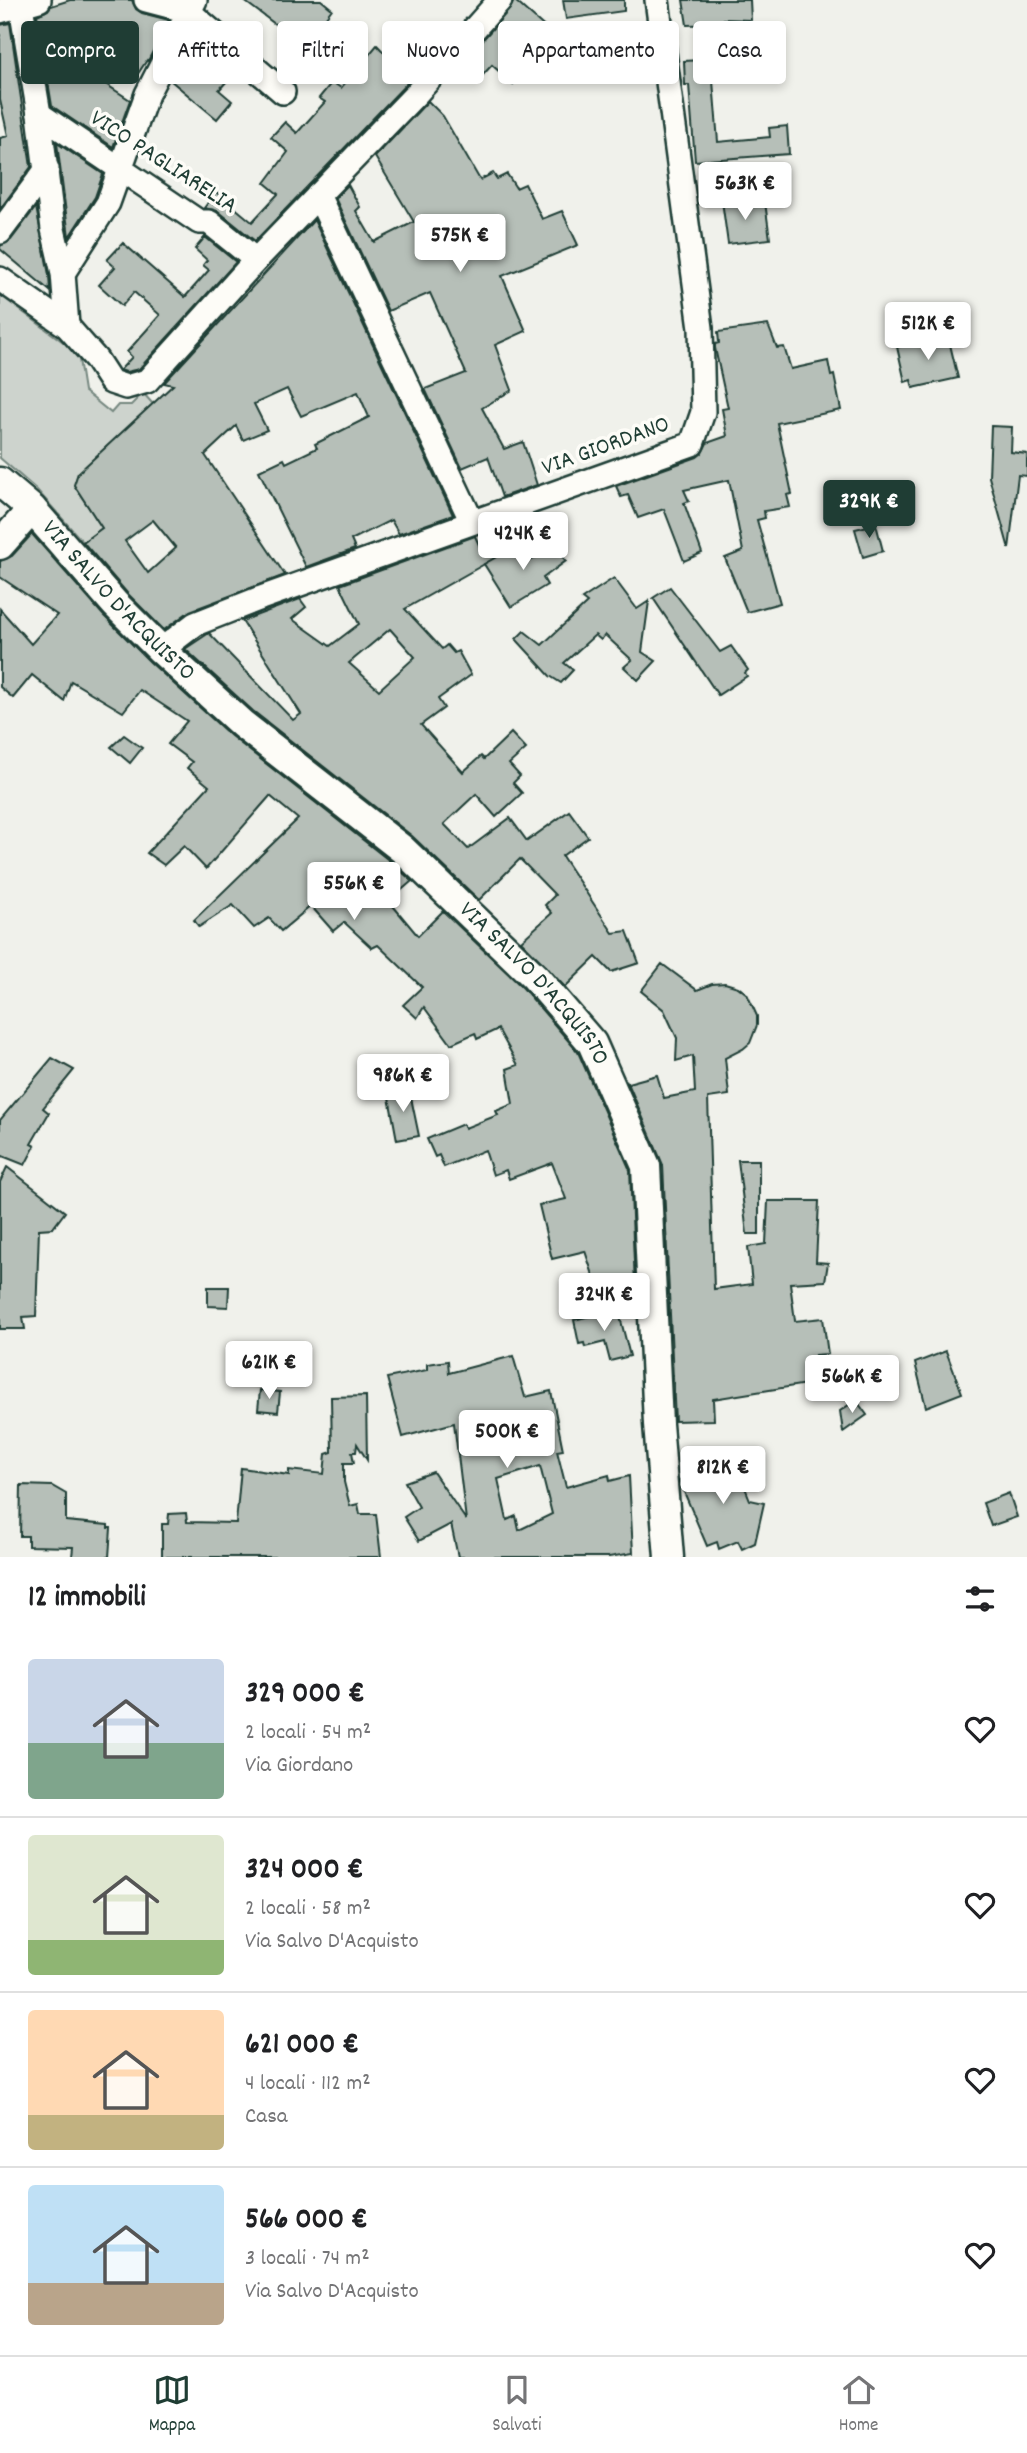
<!DOCTYPE html>
<html lang="it">
<head>
<meta charset="utf-8">
<style>
  body { margin:0; font-family:Dekko,sans-serif; background:#f2f2f2; color:#202124; height:100vh; display:flex; flex-direction:column; font-size:26px; white-space:nowrap }
  * { box-sizing:border-box; margin:0 }
  p { font-size:23px; color:#757577 }
  .icon { flex:none; width:38px; height:38px; fill:none; stroke:currentColor; stroke-width:2; stroke-linecap:round; stroke-linejoin:round }
  .map { position:relative; height:1557px; overflow:hidden }
  .details { display:flex; flex-direction:column; background:#fff; flex:1 }
  .details>* { flex:none }
  .banner { position:absolute; left:21px; top:21px; width:985px; height:63px; display:flex; gap:14px }
  .price { position:absolute; translate:-50% -60px; padding:0 16px; border-radius:7px; background:#fff; color:#222; font-size:23px; line-height:46px; filter:drop-shadow(0 2px 4px #0008) }
  .price::after { content:''; position:absolute; left:50%; top:42px; width:21px; height:16px; margin-left:-10px; background:inherit; clip-path:polygon(0 0,100% 0,50% 100%) }
  .price.current { background:#1f3d34; color:#fff }
  ul { padding:0; list-style:none }
  li { display:flex; align-items:center; gap:21px; height:175px; padding:0 28px }
  li+li { border-top:2px solid #e0e0e0 }
  li span { display:grid; place-items:center; flex:none; width:196px; height:140px; border-radius:7px; color:#555 }
  li>.icon { margin-inline-start:auto }
  span .icon { width:84px; height:84px; fill:#fffc; stroke-width:1 }
  li b { font-size:30px }
  h2 { display:flex; justify-content:space-between; align-items:center; height:84px; padding:0 28px; font-size:30px }
  .chip { padding:0 24px; border-radius:7px; background:#fff; box-shadow:0 4px 10px #0003; font-size:24px; line-height:63px }
  .chip.current { background:#1f3d34; color:#fff }
  .menu { display:flex; justify-content:space-around; align-items:center; height:98px; border-top:2px solid #e0e0e0; background:#fff; font-size:19px; color:#757577 }
  .menu a { display:grid; justify-items:center; gap:4px }
  .menu .current { color:#1f3d34 }
  .map>svg:first-child { display:block }
  .green { fill:#cdd3cd; stroke:#768880; stroke-width:2 }
  .building { fill:#b6bfb8; stroke:#1f3d34; stroke-width:2; fill-rule:evenodd }
  .lines { fill:none; stroke-linecap:round; stroke-linejoin:round }
  .minor-casing { stroke:#1f3d34; stroke-width:28 }
  .tertiary-casing { stroke:#1f3d34; stroke-width:33 }
  .minor { stroke:#fdfcf7; stroke-width:23 }
  .tertiary { stroke:#fdfcf7; stroke-width:28 }
  .labels { text-anchor:middle; dominant-baseline:central; stroke-width:7; stroke-linejoin:round; paint-order:stroke }
  .street-label { font-size:24px; fill:#1f3d34; stroke:#fdfcf7 }
</style>
</head>
<body>
<div class="map">
<svg width="1027" height="1557" viewBox="0 0 1027 1557">
  <rect width="100%" height="100%" fill="#f0f1eb"/>
  <filter id="ink" filterUnits="userSpaceOnUse"><feTurbulence type="fractalNoise" baseFrequency=".0143" numOctaves="2"/><feDisplacementMap in="SourceGraphic" scale="14" xChannelSelector="R" yChannelSelector="G"/><feConvolveMatrix kernelMatrix="1 2 1 2 8 2 1 2 1" color-interpolation-filters="sRGB"/></filter>
  <g filter="url(#ink)">
    <path class="green" d="M0,295L78,353L84,391L111,413L118,405H131L143,393L153,404L78,473L74,485L102,528L83,542L37,490L0,458Z"/>
    <g class="building">
      <path d="M70,0H132L136,9L142,13L169,20L148,61L147,60L137,75L104,83L130,100L113,147L52,106L37,15L48,10L51,6Z"/>
      <path d="M243,0H321L332,9L304,46Z"/>
      <path d="M514,0L557,38L513,84L492,65L480,78L463,62L510,9Z"/>
      <path d="M563,0H624V11L566,19Z"/>
      <path d="M683,0H750L751,20L724,19V24L687,25Z"/>
      <path d="M10,23L31,167L0,209V138L8,136L0,100V25Z"/>
      <path d="M377,45L410,80L255,241L218,211L204,208L216,192L252,222L278,194L265,183L288,152L271,137L285,122L297,133L325,102L319,98L332,82L341,88Z"/>
      <path d="M187,47L227,81L219,90L232,101L217,119L170,80Z"/>
      <path d="M717,59L718,80L713,81L718,142L770,137L769,128L787,126L789,154L695,161L689,85H685L684,61Z"/>
      <path d="M428,101L443,116L480,180L493,173L497,179L507,174L516,188L525,184L542,219L562,211L578,245L502,276L526,331L495,345L512,390L482,408L504,449L523,442L537,485L502,497L488,457L462,468L425,389L466,373L430,293L388,311L335,198L348,185L360,207L356,211L374,242L414,222L375,157Z"/>
      <path d="M57,143L103,174L95,197L69,237Z"/>
      <path d="M741,199L742,205L765,202L770,239L728,244L722,201Z"/>
      <path d="M36,207L49,275L50,291L0,249V246L11,240Z"/>
      <path d="M314,220L453,515L399,534L391,520L351,540L355,549L306,567L259,471L284,459L286,463L317,448L315,444L369,417L358,392L301,416L287,389L254,404L267,430L243,440L236,426L205,455L285,575L190,611L164,630L127,593L83,542L102,528L74,485L78,473L173,385L164,383ZM153,520L176,548L148,573L125,541Z"/>
      <path d="M205,237L236,262L139,369L126,372L120,370L132,357L127,352L160,315L134,292L122,306L99,285L115,267L107,260L123,243L185,297L209,270L203,265L207,260L195,249Z"/>
      <path d="M768,325L777,348L784,347L791,369L828,361L831,376L834,375L841,410L777,423L792,494L787,495L790,507L764,511L765,518L757,520L780,603L747,612L725,558L743,551L729,480L684,490L689,501L684,503L702,553L684,561L664,509L638,518L628,495L621,497L616,486L697,457L702,453L707,443L727,436L722,409L728,408L715,348V344L719,343L718,332Z"/>
      <path d="M948,336L958,378L913,388L911,380L905,382L897,347Z"/>
      <path d="M991,426L1012,427L1011,452L1027,454V476L1018,475L1009,549L989,477Z"/>
      <path d="M876,524L883,551L863,557L855,529Z"/>
      <path d="M32,534L103,615L150,662L231,736L391,862L412,881L389,901L418,936L443,911L523,988L578,1052L630,1170L635,1285L600,1296L585,1251L552,1259L539,1205L566,1199L552,1163L509,1179L506,1170L493,1175L485,1150L444,1167L439,1155L435,1157L427,1139L463,1124L465,1128L498,1115L496,1111L513,1104L507,1069L518,1065L498,1029L477,1039L475,1033L451,1044L424,1007L417,1018L403,1005L422,987L378,945L372,948L344,922L333,931L311,906L281,931L269,918L254,928L233,905L199,927L194,920L298,819L270,796L206,869L184,846L164,865L147,853L209,786L187,768L192,762L168,744L187,721L140,690L123,712L71,681L64,701L32,675L13,698L0,687V609L31,644L57,615L0,577V561L12,556Z"/>
      <path d="M475,536L480,547L488,542L497,557L405,609L442,649L447,645L454,653L458,651L471,675L438,699L444,708L421,725L463,772L481,756L484,759L511,733L526,749L509,764L520,776L513,783L522,793L496,817L476,794L444,824L468,849L510,818L527,841L569,811L588,837L562,856L613,933L627,931L639,963L611,972L596,957L565,987L521,941L552,913L545,905L555,895L520,859L479,900L412,836L253,711L185,649L209,633L293,720L301,714L242,621L300,599L306,607L292,619L330,646L359,624L340,585ZM390,629L415,657L379,690L349,663Z"/>
      <path d="M523,542L532,560L552,544L566,561L543,578L547,585L511,607L484,564Z"/>
      <path d="M614,578L637,609L649,601L642,652L656,661L638,680L624,667L632,660L605,635L601,640L595,635L564,663L573,670L561,683L550,676L516,639L524,631L542,645L587,603L582,599Z"/>
      <path d="M670,587L720,652L731,646L748,670L745,673L747,676L718,695L653,598Z"/>
      <path d="M124,735L142,748L130,763L111,747Z"/>
      <path d="M662,964L697,990L712,984L725,983L738,987L747,994L757,1016V1025L750,1043L743,1049L725,1058L729,1095L708,1098L714,1289L752,1284L748,1247L766,1244L768,1201H819L816,1262L828,1263L825,1281L790,1283L795,1321L823,1318L828,1354L815,1355L819,1382L713,1399L714,1420L675,1421L663,1165L628,1083L657,1075L664,1098L695,1092L693,1056L676,1061L677,1038L664,1010L641,991Z"/>
      <path d="M52,1058L74,1070L43,1108L49,1113L31,1144L35,1146L25,1165L0,1155V1120Z"/>
      <path d="M409,1088L419,1136L397,1140L388,1092Z"/>
      <path d="M738,1160H759V1234H747Z"/>
      <path d="M7,1167L65,1212L53,1228L39,1229L36,1316L23,1317L25,1329H0V1182Z"/>
      <path d="M208,1287H229L228,1307L208,1306Z"/>
      <path d="M618,1309L630,1356L610,1361L605,1342L585,1347L584,1343L579,1344L574,1320Z"/>
      <path d="M946,1351L962,1393L926,1407L915,1363Z"/>
      <path d="M513,1356L525,1397L551,1391L563,1450L557,1451L566,1487L609,1475L610,1481L629,1476L633,1553L609,1557H458L451,1524L419,1541L404,1517L419,1507L405,1482L433,1472L466,1520L454,1423L403,1437L387,1378L427,1370V1364L448,1361L449,1373ZM540,1466L552,1514L519,1530L516,1516L507,1520L498,1479Z"/>
      <path d="M260,1390L280,1392L278,1412L258,1410Z"/>
      <path d="M366,1396L367,1460L357,1444L356,1452H352L354,1463H344V1482L350,1506L358,1504L360,1514H376L381,1557H162V1524H168L169,1514L186,1513L187,1522L236,1523L241,1468L289,1475V1470L324,1474L326,1454L332,1452L331,1397Z"/>
      <path d="M856,1400L867,1415L843,1432L840,1411Z"/>
      <path d="M734,1460L750,1500L764,1503L755,1543L742,1549L738,1541L719,1549L717,1542L707,1546L679,1480Z"/>
      <path d="M21,1485L52,1486L66,1494V1521L108,1525V1528H111L109,1557H72L73,1547L28,1546V1536H20Z"/>
      <path d="M1009,1493L1017,1517L991,1526L983,1503Z"/>
    </g>
    <g class="lines">
      <g class="minor-casing">
        <g id="minor">
          <path d="M20,0L39,114L53,229L63,273L67,326"/>
          <path d="M146,0L188,11L283,92"/>
          <path d="M0,11L39,0"/>
          <path d="M39,114L199,222H209L256,260"/>
          <path d="M318,195L472,522"/>
          <path d="M0,232L47,169"/>
          <path d="M63,273L108,203L147,94L195,0"/>
          <path d="M0,279L67,326L96,359L111,382L126,387L147,381L256,260L416,94L500,0"/>
          <path d="M161,650L195,624L261,598L692,444L703,412L701,328L657,0"/>
        </g>
      </g>
      <g class="tertiary-casing">
        <g id="tertiary">
          <path id="s1" d="M0,482L32,509L115,604L161,650L242,724L402,849L535,977L592,1043L646,1166L658,1424L669,1557"/>
          <path d="M0,545L32,509"/>
        </g>
      </g>
      <use href="#minor" class="minor"/>
      <use href="#tertiary" class="tertiary"/>
    </g>
  </g>
  <g class="labels">
    <g class="street-label">
      <text transform="translate(163 163) rotate(33)">VICO PAGLIARELIA</text>
      <text transform="translate(606 447) rotate(-20)">VIA GIORDANO</text>
      <text stroke="none"><textPath href="#s1" startOffset="168">VIA SALVO D'ACQUISTO</textPath></text>
      <text stroke="none"><textPath href="#s1" startOffset="735">VIA SALVO D'ACQUISTO</textPath></text>
    </g>
  </g>
</svg>
<b class="price" style="left:745px;top:222px">563K €</b>
<b class="price" style="left:460px;top:274px">575K €</b>
<b class="price" style="left:928px;top:362px">512K €</b>
<b class="price current" style="left:869px;top:540px">329K €</b>
<b class="price" style="left:523px;top:572px">424K €</b>
<b class="price" style="left:354px;top:922px">556K €</b>
<b class="price" style="left:403px;top:1114px">986K €</b>
<b class="price" style="left:604px;top:1333px">324K €</b>
<b class="price" style="left:269px;top:1401px">621K €</b>
<b class="price" style="left:852px;top:1415px">566K €</b>
<b class="price" style="left:507px;top:1470px">500K €</b>
<b class="price" style="left:723px;top:1506px">812K €</b>
<div class="banner">
<a class="chip current">Compra</a>
<a class="chip">Affitta</a>
<a class="chip">Filtri</a>
<a class="chip">Nuovo</a>
<a class="chip">Appartamento</a>
<a class="chip">Casa</a>
</div>
</div>
<section class="details">
<h2>12 immobili<svg class="icon" aria-label="filters" viewBox="0 0 24 24"><path d="M4 7h16M4 17h16"/><circle cx="9" cy="7" r="2"/><circle cx="15" cy="17" r="2"/></svg></h2>
<ul>
<li><span style="background:linear-gradient(#c9d6e8 60%,#7fa58c 0)"><svg class="icon" aria-label="home" viewBox="0 0 24 24"><path d="M3 11l9-7 9 7M6 9v11h12V9"/></svg></span><div><b>329 000 €</b><p>2 locali · 54 m²</p><p>Via Giordano</p></div><svg class="icon" aria-label="heart" viewBox="0 0 24 24"><path d="M12 20l-8-8c-3-5 5-10 8-4 3-6 11-1 8 4z"/></svg></li>
<li><span style="background:linear-gradient(#dfe7d0 75%,#8fb573 0)"><svg class="icon" aria-label="home" viewBox="0 0 24 24"><path d="M3 11l9-7 9 7M6 9v11h12V9"/></svg></span><div><b>324 000 €</b><p>2 locali · 58 m²</p><p>Via Salvo D'Acquisto</p></div><svg class="icon" aria-label="heart" viewBox="0 0 24 24"><path d="M12 20l-8-8c-3-5 5-10 8-4 3-6 11-1 8 4z"/></svg></li>
<li><span style="background:linear-gradient(#ffd9b3 75%,#c2b280 0)"><svg class="icon" aria-label="home" viewBox="0 0 24 24"><path d="M3 11l9-7 9 7M6 9v11h12V9"/></svg></span><div><b>621 000 €</b><p>4 locali · 112 m²</p><p>Casa</p></div><svg class="icon" aria-label="heart" viewBox="0 0 24 24"><path d="M12 20l-8-8c-3-5 5-10 8-4 3-6 11-1 8 4z"/></svg></li>
<li><span style="background:linear-gradient(#bfe0f5 70%,#b9a48a 0)"><svg class="icon" aria-label="home" viewBox="0 0 24 24"><path d="M3 11l9-7 9 7M6 9v11h12V9"/></svg></span><div><b>566 000 €</b><p>3 locali · 74 m²</p><p>Via Salvo D'Acquisto</p></div><svg class="icon" aria-label="heart" viewBox="0 0 24 24"><path d="M12 20l-8-8c-3-5 5-10 8-4 3-6 11-1 8 4z"/></svg></li>
</ul>
</section>
<nav class="menu">
<a class="current"><svg class="icon" aria-label="map" viewBox="0 0 24 24"><path d="M3 6l6-2 6 2 6-2v14l-6 2-6-2-6 2zM9 4v14M15 6v14"/></svg>Mappa</a>
<a><svg class="icon" aria-label="saved" viewBox="0 0 24 24"><path d="M7 4h10v16l-5-4-5 4z"/></svg>Salvati</a>
<a><svg class="icon" aria-label="home" viewBox="0 0 24 24"><path d="M3 11l9-7 9 7M6 9v11h12V9"/></svg>Home</a>
</nav>
</body>
</html>
